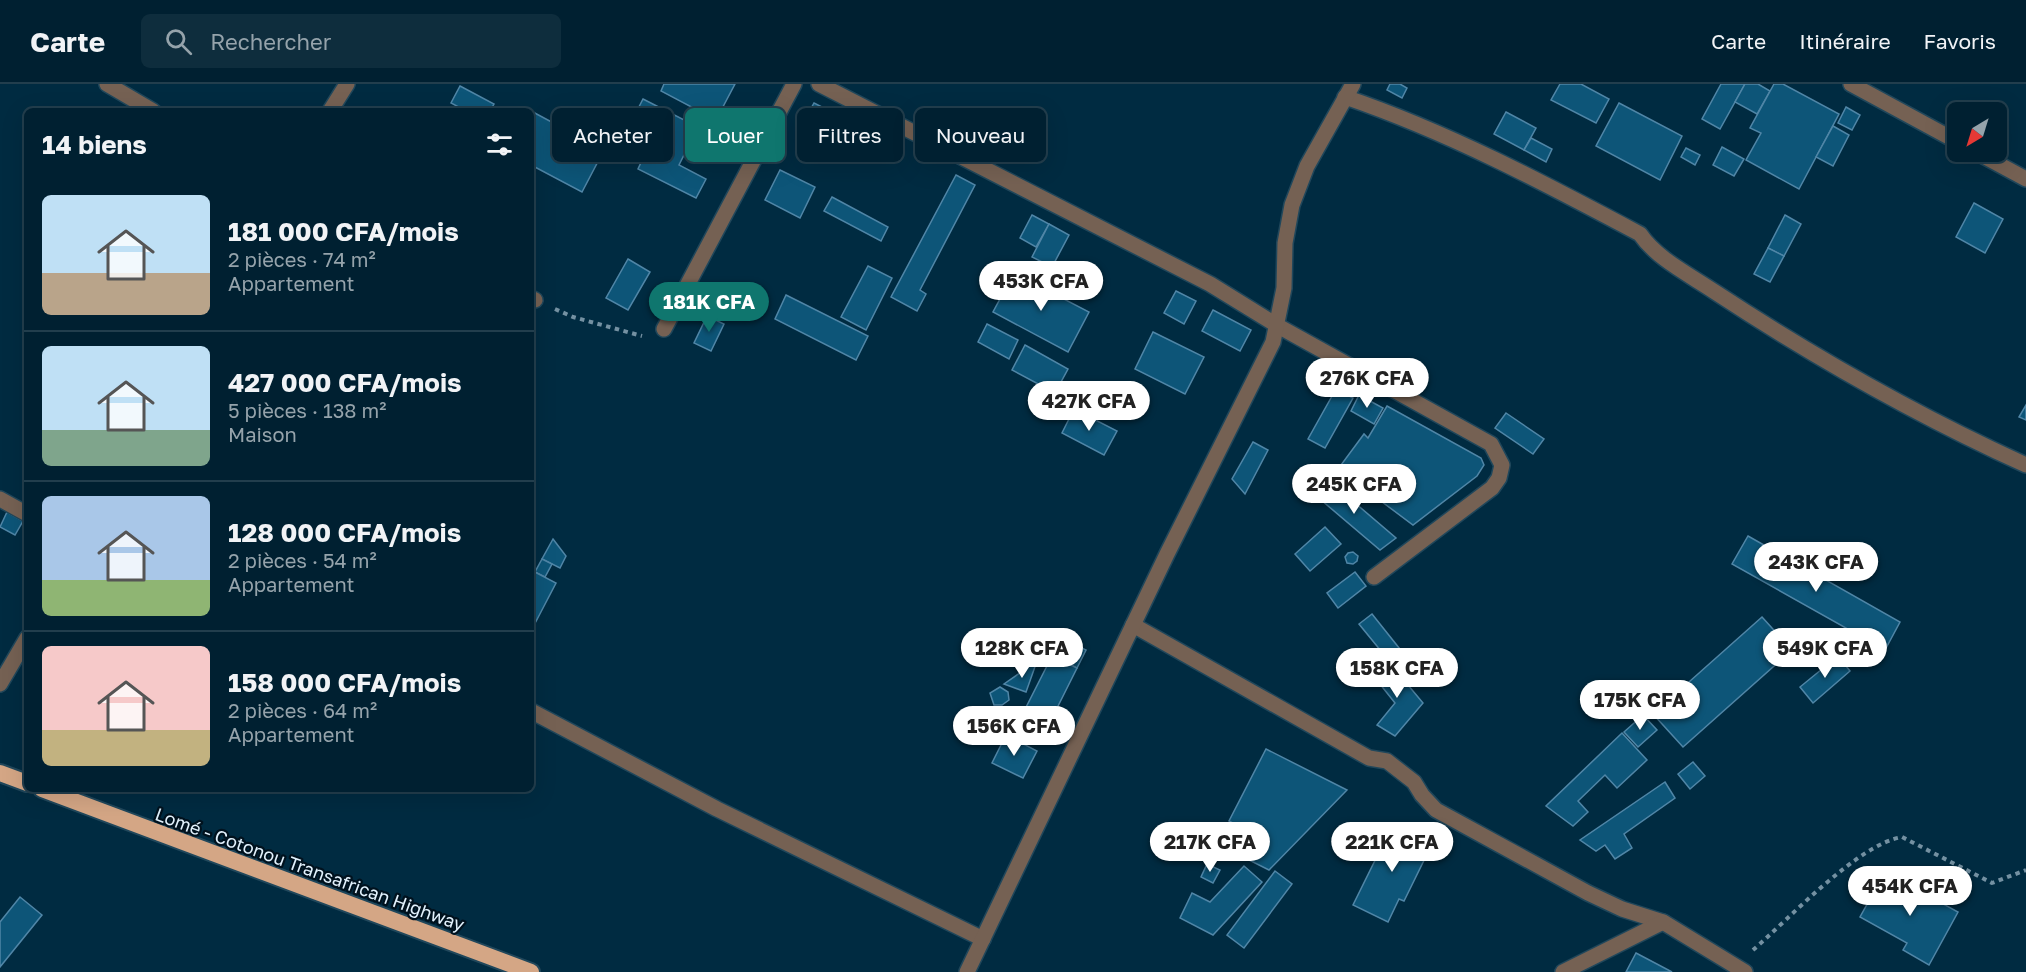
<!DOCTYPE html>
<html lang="fr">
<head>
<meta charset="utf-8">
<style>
  body { margin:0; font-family:"Golos Text",sans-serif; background:#0e2d3d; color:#f1f3f6; height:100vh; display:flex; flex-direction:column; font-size:22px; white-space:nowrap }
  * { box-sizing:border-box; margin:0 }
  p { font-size:20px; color:#95a3ab }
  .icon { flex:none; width:33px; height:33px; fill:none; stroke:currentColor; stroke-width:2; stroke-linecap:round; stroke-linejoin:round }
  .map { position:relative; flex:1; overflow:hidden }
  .sheet { position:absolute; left:24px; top:24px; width:510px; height:684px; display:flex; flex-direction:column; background:#002031; border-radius:9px; box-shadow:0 6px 24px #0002,0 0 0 2px #223e4d }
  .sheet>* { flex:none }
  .top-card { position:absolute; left:552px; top:24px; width:570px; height:54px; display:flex; gap:12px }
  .needle { width:39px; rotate:218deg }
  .fabs { position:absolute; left:1947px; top:18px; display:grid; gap:12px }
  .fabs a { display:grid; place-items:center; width:60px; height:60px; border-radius:9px; background:#002031; box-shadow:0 6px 24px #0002,0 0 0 2px #223e4d; font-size:30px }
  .price { position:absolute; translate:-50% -51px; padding:0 14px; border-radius:21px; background:#fff; color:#222; font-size:20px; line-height:39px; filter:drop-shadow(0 2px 3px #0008) }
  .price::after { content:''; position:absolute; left:50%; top:36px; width:18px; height:14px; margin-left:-9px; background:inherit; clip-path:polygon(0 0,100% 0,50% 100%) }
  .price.on { background:#0f766e; color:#fff }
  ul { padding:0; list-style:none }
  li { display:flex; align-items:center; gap:18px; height:150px; padding:0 18px }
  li+li { border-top:2px solid #223e4d }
  li span { display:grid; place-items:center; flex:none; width:168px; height:120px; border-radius:9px; color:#555 }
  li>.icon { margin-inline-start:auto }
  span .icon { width:72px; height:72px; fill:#fffc; stroke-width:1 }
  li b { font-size:26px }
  h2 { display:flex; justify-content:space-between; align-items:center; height:72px; padding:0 18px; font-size:26px }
  .pill { padding:0 21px; border-radius:9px; background:#002031; box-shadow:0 6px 24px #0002,0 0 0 2px #223e4d; font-size:21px; line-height:54px }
  .pill.on { background:#0f766e; color:#fff }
  header { display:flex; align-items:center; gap:36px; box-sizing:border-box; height:84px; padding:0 30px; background:#002031; border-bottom:2px solid #223e4d }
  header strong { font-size:28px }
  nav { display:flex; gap:33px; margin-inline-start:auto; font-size:21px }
  .search { width:420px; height:54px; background:#0e2d3d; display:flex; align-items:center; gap:15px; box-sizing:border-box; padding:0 21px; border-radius:9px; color:#95a3ab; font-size:22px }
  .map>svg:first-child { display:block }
  .building { fill:#0d5578; stroke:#5086a7; stroke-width:1.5 }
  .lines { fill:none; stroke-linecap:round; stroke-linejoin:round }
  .minor-casing { stroke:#20475b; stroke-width:18 }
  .trunk-casing { stroke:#20475b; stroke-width:20 }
  .path { stroke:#7491a2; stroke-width:4; stroke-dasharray:4.5 4.5; stroke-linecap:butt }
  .minor { stroke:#756153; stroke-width:15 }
  .trunk { stroke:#d4a685; stroke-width:16 }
  .labels { text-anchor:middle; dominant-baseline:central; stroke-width:4.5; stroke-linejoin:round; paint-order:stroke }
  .street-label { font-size:18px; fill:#e2f2fd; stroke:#00121e }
</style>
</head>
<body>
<header>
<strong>Carte</strong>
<div class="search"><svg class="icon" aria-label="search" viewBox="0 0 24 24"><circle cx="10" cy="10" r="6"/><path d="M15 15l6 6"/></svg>Rechercher</div>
<nav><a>Carte</a><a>Itinéraire</a><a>Favoris</a></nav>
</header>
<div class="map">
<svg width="2026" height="888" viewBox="0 0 2026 888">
  <rect width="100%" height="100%" fill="#002b41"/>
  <g class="building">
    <path d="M664,0H735L716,36L661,7Z"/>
    <path d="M1390,0H1400L1407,4L1402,14L1387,6Z"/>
    <path d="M1560,0H1581L1609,15L1596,39L1551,16Z"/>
    <path d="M1721,0H1745L1720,45L1702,35Z"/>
    <path d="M1745,0H1758L1770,7L1757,30L1735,18Z"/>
    <path d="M1774,0H1783L1839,30L1799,105L1746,76L1761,49L1750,44Z"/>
    <path d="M460,2L494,20L490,27H466L451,19Z"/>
    <path d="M643,15L698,43L679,81L706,95L696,114L638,85L644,72L620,60Z"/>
    <path d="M814,19L826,25L820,36L808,30Z"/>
    <path d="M1619,19L1682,52L1660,96L1596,62Z"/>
    <path d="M1846,23L1860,31L1852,46L1838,39Z"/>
    <path d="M531,27L604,66L582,108L531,81Z"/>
    <path d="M1506,28L1536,44L1524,66L1494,50Z"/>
    <path d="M1833,42L1849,51L1833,82L1816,73Z"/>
    <path d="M1531,54L1552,65L1546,78L1524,66Z"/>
    <path d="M1722,63L1744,75L1734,92L1713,81Z"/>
    <path d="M1686,64L1700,71L1695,81L1681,73Z"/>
    <path d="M780,86L815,103L800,134L765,116Z"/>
    <path d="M956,91L975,101L920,206L926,210L917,227L891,213Z"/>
    <path d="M832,113L888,143L881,157L824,127Z"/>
    <path d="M1974,119L2003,135L1985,169L1956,153Z"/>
    <path d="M1032,131L1049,140L1036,163L1020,154Z"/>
    <path d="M1785,131L1801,140L1784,172L1768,164Z"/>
    <path d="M1049,140L1069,151L1052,183L1032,173Z"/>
    <path d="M1768,164L1784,172L1770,198L1754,190Z"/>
    <path d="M628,175L650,188L628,226L606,214Z"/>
    <path d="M868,182L892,194L866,246L841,233Z"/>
    <path d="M1014,189L1089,228L1068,268L993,228Z"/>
    <path d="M1176,207L1196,217L1184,240L1164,229Z"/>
    <path d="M786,211L868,252L856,276L775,235Z"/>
    <path d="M1213,226L1251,246L1240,267L1202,247Z"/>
    <path d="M707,232L724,240L711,267L694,259Z"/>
    <path d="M987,240L1018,256L1009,275L978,258Z"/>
    <path d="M1153,248L1204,273L1185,310L1135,285Z"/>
    <path d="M1025,261L1068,285L1055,309L1012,286Z"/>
    <path d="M1336,305L1353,314L1325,364L1308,355Z"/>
    <path d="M1359,311L1383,324L1374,340L1351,327Z"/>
    <path d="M2026,321V336L2019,333Z"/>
    <path d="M1387,322L1481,374L1484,381L1477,392L1413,441L1338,385L1364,350L1368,354Z"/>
    <path d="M1074,325L1117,347L1104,371L1062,349Z"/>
    <path d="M1506,329L1544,355L1533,370L1495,344Z"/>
    <path d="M1253,358L1268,366L1245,410L1232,395Z"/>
    <path d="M1327,395L1396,454L1380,466L1314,410Z"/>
    <path d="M7,428L23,437L15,451L0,443Z"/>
    <path d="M1325,443L1341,460L1310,487L1295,470Z"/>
    <path d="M1748,452L1900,538L1885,566L1732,480Z"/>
    <path d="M553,455L566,472L560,484L542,475Z"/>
    <path d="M1353,468L1358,472L1357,477L1353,480L1347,479L1345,473L1348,469Z"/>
    <path d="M542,475L552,480L545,493L535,488Z"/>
    <path d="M531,486L556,499L531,547Z"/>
    <path d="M1355,488L1366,502L1338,524L1327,509Z"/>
    <path d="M1372,530L1415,584L1403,594L1359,540Z"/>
    <path d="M1762,533L1792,566L1683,663L1653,630Z"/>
    <path d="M1072,559L1086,566L1077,584L1063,577Z"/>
    <path d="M1052,572L1077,584L1039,660L1024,652L1021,658L1006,651L1012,639L1017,641Z"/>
    <path d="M1838,572L1850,587L1813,619L1800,603Z"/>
    <path d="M1037,577L1026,608L1004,600Z"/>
    <path d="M1388,577L1423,619L1395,652L1377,641L1395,619L1372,590Z"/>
    <path d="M1000,603L1008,608L1009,616L1002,621H994L990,609Z"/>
    <path d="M1643,631L1657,646L1638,663L1624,648Z"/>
    <path d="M1622,649L1647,676L1617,704L1605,691L1578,717L1588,728L1573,742L1546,722Z"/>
    <path d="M1006,651L1037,667L1023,694L992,679Z"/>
    <path d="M1266,665L1347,706L1269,786L1237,770L1248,747L1229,737Z"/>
    <path d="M1693,678L1705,692L1690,705L1678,690Z"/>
    <path d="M1665,698L1675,714L1624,750L1632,764L1615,775L1605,761L1596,767L1580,756Z"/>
    <path d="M1393,740L1432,760L1404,817L1399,815L1388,838L1353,821Z"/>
    <path d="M1207,780L1220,786L1213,799L1201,793Z"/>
    <path d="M1244,782L1262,798L1213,851L1180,834L1192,809L1210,818Z"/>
    <path d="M1275,787L1292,800L1244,864L1227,851Z"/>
    <path d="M1885,788L1958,828L1929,881L1903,866L1907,859L1860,833Z"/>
    <path d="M20,813L42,831L0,883V838Z"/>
    <path d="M1636,869L1672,888H1626Z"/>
  </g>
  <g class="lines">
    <g class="minor-casing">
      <g id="minor">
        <path d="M107,0L153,27"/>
        <path d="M819,0L1210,200L1278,242L1491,360L1502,381L1499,394L1492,404L1374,493"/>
        <path d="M1851,0L1958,58"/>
        <path d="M1345,13C1448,48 1544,99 1640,150C1657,175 1690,191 1715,208C1814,273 1918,332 2026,381"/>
        <path d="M330,27L347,0"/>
        <path d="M1976,68L2026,95"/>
        <path d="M531,214L535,216"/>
        <path d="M664,245L794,0"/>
        <path d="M0,415L27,430"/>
        <path d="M1133,541L1353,665L1369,674L1387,677L1414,698L1422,711L1436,726L1588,809L1622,825L1663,838L1745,888"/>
        <path d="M0,600L27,554"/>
        <path d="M531,627L717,725L983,855"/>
        <path d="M967,888L1167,470L1273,258L1284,204L1285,159L1292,121L1307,82L1353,0"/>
        <path d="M1563,888L1663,838"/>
      </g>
    </g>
    <g class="trunk-casing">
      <g id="trunk">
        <path d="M0,689L27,699"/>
        <path d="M42,705L531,888"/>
      </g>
    </g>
    <g class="path">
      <path d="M555,225L573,233L642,252"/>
      <path d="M1753,866C1789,835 1858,760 1902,753L1992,799L2026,786"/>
    </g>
    <use href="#minor" class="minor"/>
    <use href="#trunk" class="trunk"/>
  </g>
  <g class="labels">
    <g class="street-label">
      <text transform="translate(310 785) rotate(20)">Lomé - Cotonou Transafrican Highway</text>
    </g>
  </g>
</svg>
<div class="fabs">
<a><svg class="needle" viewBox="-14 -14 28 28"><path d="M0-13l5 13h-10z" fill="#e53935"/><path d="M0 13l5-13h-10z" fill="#95a3ab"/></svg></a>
</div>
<b class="price" style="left:1041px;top:228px">453K CFA</b>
<b class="price on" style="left:709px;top:249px">181K CFA</b>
<b class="price" style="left:1367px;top:325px">276K CFA</b>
<b class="price" style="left:1089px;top:348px">427K CFA</b>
<b class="price" style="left:1354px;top:431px">245K CFA</b>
<b class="price" style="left:1816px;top:509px">243K CFA</b>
<b class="price" style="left:1022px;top:595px">128K CFA</b>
<b class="price" style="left:1825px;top:595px">549K CFA</b>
<b class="price" style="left:1397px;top:615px">158K CFA</b>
<b class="price" style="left:1640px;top:647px">175K CFA</b>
<b class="price" style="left:1014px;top:673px">156K CFA</b>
<b class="price" style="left:1210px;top:789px">217K CFA</b>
<b class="price" style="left:1392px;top:789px">221K CFA</b>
<b class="price" style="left:1910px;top:833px">454K CFA</b>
<div class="top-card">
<a class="pill">Acheter</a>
<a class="pill on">Louer</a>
<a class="pill">Filtres</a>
<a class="pill">Nouveau</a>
</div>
<section class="sheet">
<h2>14 biens<svg class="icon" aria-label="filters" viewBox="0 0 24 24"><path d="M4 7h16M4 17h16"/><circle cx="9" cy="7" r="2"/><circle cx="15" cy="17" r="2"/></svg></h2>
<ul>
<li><span style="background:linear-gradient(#bfe0f5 65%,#b9a48a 0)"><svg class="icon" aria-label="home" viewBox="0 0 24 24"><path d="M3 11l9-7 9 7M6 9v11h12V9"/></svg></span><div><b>181 000 CFA/mois</b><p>2 pièces · 74 m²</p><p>Appartement</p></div></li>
<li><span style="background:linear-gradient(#bfe0f5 70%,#7fa58c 0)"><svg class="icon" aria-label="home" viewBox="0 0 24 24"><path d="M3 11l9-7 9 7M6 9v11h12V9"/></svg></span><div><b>427 000 CFA/mois</b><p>5 pièces · 138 m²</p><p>Maison</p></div></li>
<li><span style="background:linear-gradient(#a9c7e8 70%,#8fb573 0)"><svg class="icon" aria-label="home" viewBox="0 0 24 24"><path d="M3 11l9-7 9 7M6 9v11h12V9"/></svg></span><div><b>128 000 CFA/mois</b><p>2 pièces · 54 m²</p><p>Appartement</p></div></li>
<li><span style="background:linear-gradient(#f6c9c9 70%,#c2b280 0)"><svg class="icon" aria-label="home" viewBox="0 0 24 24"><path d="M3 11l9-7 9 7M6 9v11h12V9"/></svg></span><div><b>158 000 CFA/mois</b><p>2 pièces · 64 m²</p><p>Appartement</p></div></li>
</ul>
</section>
</div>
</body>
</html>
